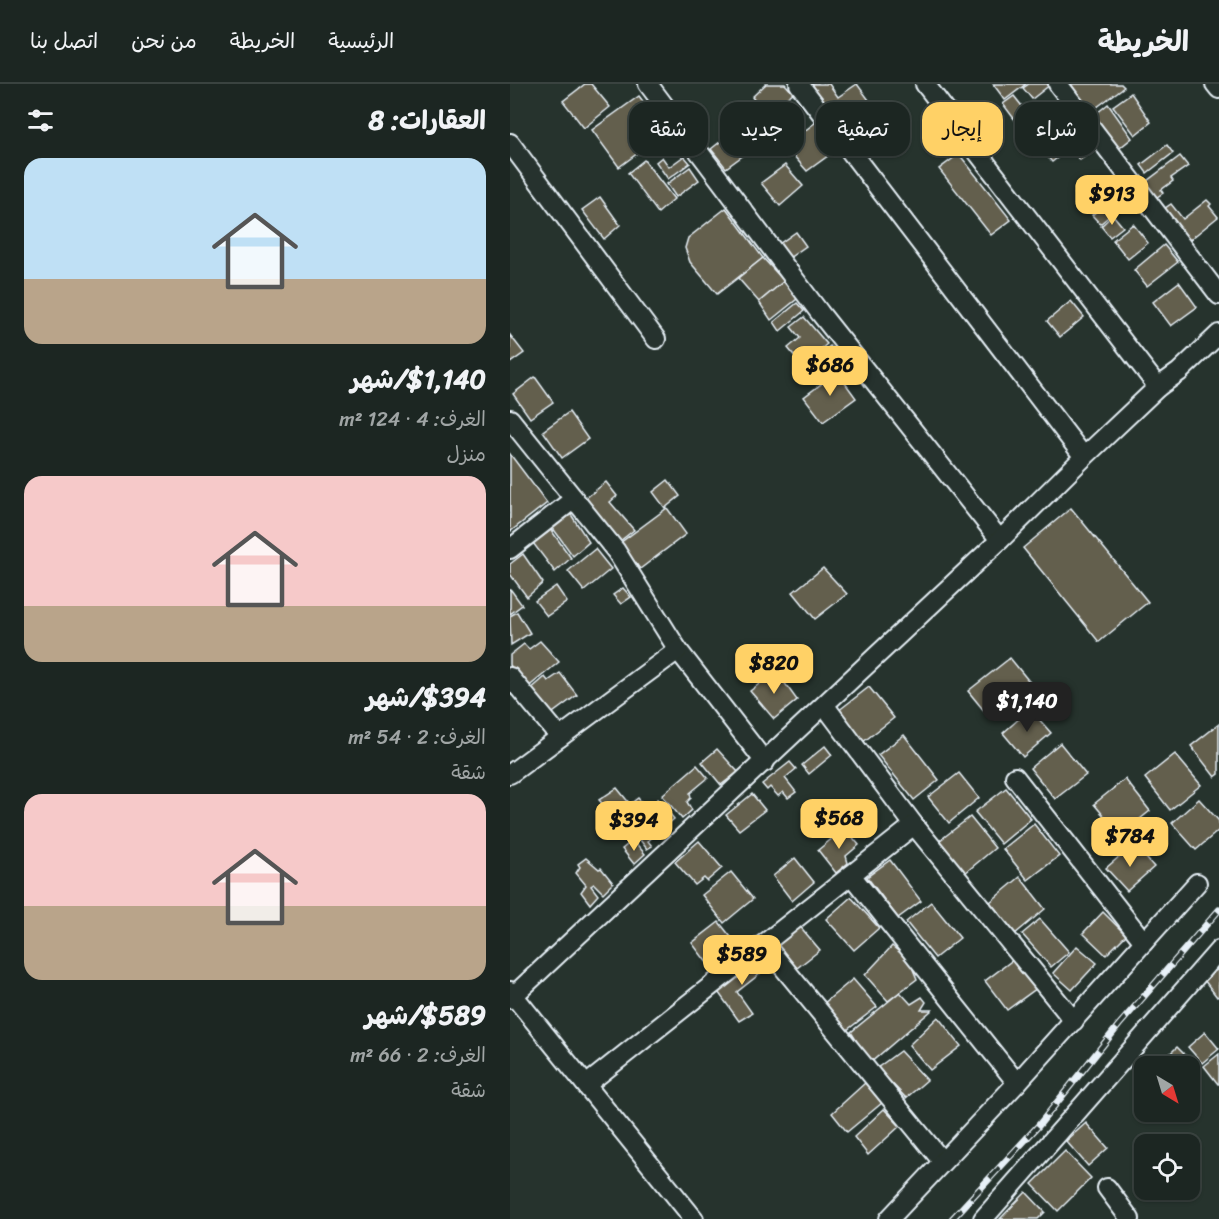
<!DOCTYPE html>
<html lang="ar">
<head>
<meta charset="utf-8">
<style>
  body { margin:0; font-family:Sriracha,"Playpen Sans Arabic",sans-serif; background:#29322f; color:#f1f3f6; direction:rtl; height:100vh; display:flex; flex-direction:column; font-size:22px; white-space:nowrap }
  * { box-sizing:border-box; margin:0 }
  p { font-size:20px; color:#a0a5a5 }
  .icon { flex:none; width:33px; height:33px; fill:none; stroke:currentColor; stroke-width:2; stroke-linecap:round; stroke-linejoin:round }
  .map { position:relative; flex:1; overflow:hidden; direction:ltr }
  .panel { display:flex; flex-direction:column; background:#1c2622; width:510px }
  .panel>* { flex:none }
  .hud { position:absolute; left:18px; top:18px; width:570px; height:54px; direction:rtl; display:flex; gap:12px }
  .needle { width:39px; rotate:142deg }
  .tools { position:absolute; left:624px; top:972px; display:grid; gap:12px }
  .tools a { display:grid; place-items:center; width:66px; height:66px; border-radius:12px; background:#1c2622; box-shadow:0 2px 4px #0004,0 0 0 2px #3a4340; font-size:30px }
  .price { position:absolute; translate:-50% -51px; padding:0 14px; border-radius:12px; background:#ffd166; color:#111; font-size:20px; line-height:39px; filter:drop-shadow(0 2px 3px #0008) }
  .price::after { content:''; position:absolute; left:50%; top:36px; width:18px; height:14px; margin-left:-9px; background:inherit; clip-path:polygon(0 0,100% 0,50% 100%) }
  .price.current { background:#222; color:#fff }
  ul { padding:0; list-style:none }
  li { display:grid; align-content:center; gap:12px; height:318px; padding:0 24px }
  li span { display:grid; place-items:center; height:186px; border-radius:18px; color:#555 }
  li>.icon { margin-inline-start:auto }
  span .icon { width:108px; height:108px; fill:#fffc; stroke-width:1 }
  li b { font-size:26px }
  h2 { display:flex; justify-content:space-between; align-items:center; height:72px; padding:0 24px; font-size:26px }
  .pill { padding:0 21px; border-radius:18px; background:#1c2622; box-shadow:0 2px 4px #0004,0 0 0 2px #3a4340; font-size:21px; line-height:54px }
  .pill.current { background:#ffd166; color:#111 }
  header { display:flex; align-items:center; gap:36px; box-sizing:border-box; height:84px; padding:0 30px; background:#1c2622; border-bottom:2px solid #3a4340 }
  header strong { font-size:28px }
  nav { display:flex; gap:33px; margin-inline-start:auto; font-size:21px }
  main { display:flex; flex:1; min-height:0 }
  .map>svg:first-child { display:block }
  .building { fill:#645f4d; stroke:#e8f1f8; stroke-width:1.5 }
  .lines { fill:none; stroke-linecap:round; stroke-linejoin:round }
  .minor-casing { stroke:#e8f1f8; stroke-width:22 }
  .minor { stroke:#26332d; stroke-width:18 }
  .rail-casing { stroke:#e8f1f8; stroke-width:7 }
  .rail { stroke:#26332d; stroke-width:4.5; stroke-dasharray:14; stroke-linecap:butt }
</style>
</head>
<body>
<header>
<strong>الخريطة</strong>
<nav><a>الرئيسية</a><a>الخريطة</a><a>من نحن</a><a>اتصل بنا</a></nav>
</header>
<main>
<div class="map">
<svg width="709" height="1135" viewBox="0 0 709 1135">
  <rect width="100%" height="100%" fill="#26332d"/>
  <filter id="ink" filterUnits="userSpaceOnUse"><feTurbulence type="fractalNoise" baseFrequency=".0167" numOctaves="2"/><feDisplacementMap in="SourceGraphic" scale="12" xChannelSelector="R" yChannelSelector="G"/><feConvolveMatrix kernelMatrix="1 2 1 2 8 2 1 2 1" color-interpolation-filters="sRGB"/></filter>
  <g filter="url(#ink)">
    <g class="building">
      <path d="M75,0H81L100,23L74,44L53,17Z"/>
      <path d="M256,0H275L283,9L255,30L242,13Z"/>
      <path d="M298,0H319L328,13L347,0L359,16L327,40Z"/>
      <path d="M483,0H516L495,16Z"/>
      <path d="M519,0H541L522,15L513,4Z"/>
      <path d="M560,0H611L614,3L579,29L558,2Z"/>
      <path d="M621,9L641,38L625,51L603,22Z"/>
      <path d="M129,12L156,48L109,83L82,46Z"/>
      <path d="M504,12L519,31L508,40L493,20Z"/>
      <path d="M598,20L622,54L606,67L581,34Z"/>
      <path d="M275,22L285,34L269,48L259,37Z"/>
      <path d="M559,34L574,53L542,78L527,60Z"/>
      <path d="M306,38L326,66L297,87L275,62Z"/>
      <path d="M220,50L235,70L216,84L201,65Z"/>
      <path d="M580,55L587,64L570,76L563,68Z"/>
      <path d="M657,61L663,69L637,89L631,81Z"/>
      <path d="M449,70L501,136L481,151L429,85Z"/>
      <path d="M174,72L180,79L158,95L146,78L152,73L159,83Z"/>
      <path d="M670,72L678,82L661,94L663,97L651,106L653,109L644,115L633,100Z"/>
      <path d="M134,76L164,115L148,129L118,89Z"/>
      <path d="M275,81L293,102L270,122L251,99Z"/>
      <path d="M180,83L189,96L166,113L157,100Z"/>
      <path d="M583,97L597,116L580,129L565,110Z"/>
      <path d="M90,113L110,141L94,155L72,126Z"/>
      <path d="M697,116L701,120L699,122L708,133L677,158L651,127L661,120L673,135Z"/>
      <path d="M596,120L603,129L590,140L582,131Z"/>
      <path d="M216,124L253,174L207,210L180,178L175,164L178,154Z"/>
      <path d="M603,131L613,143L600,153L591,142Z"/>
      <path d="M623,140L638,159L618,175L603,156Z"/>
      <path d="M286,148L296,162L279,174L269,160Z"/>
      <path d="M654,161L668,178L637,202L624,186Z"/>
      <path d="M253,174L274,197L249,218L228,194Z"/>
      <path d="M274,197L287,215L261,236L249,218Z"/>
      <path d="M669,198L687,223L661,242L643,218Z"/>
      <path d="M561,217L574,233L550,253L537,237Z"/>
      <path d="M287,219L294,227L270,247L264,238Z"/>
      <path d="M294,233L317,260L292,281L278,264L290,254L281,243Z"/>
      <path d="M0,251L14,269L0,279Z"/>
      <path d="M320,262L332,278L309,295L297,279Z"/>
      <path d="M327,288L346,314L313,338L294,313Z"/>
      <path d="M25,293L43,318L20,334L3,310Z"/>
      <path d="M59,328L78,355L52,374L33,347Z"/>
      <path d="M0,370L37,419L1,447L0,446Z"/>
      <path d="M158,396L170,412L155,424L143,408Z"/>
      <path d="M96,398L107,412L100,418L124,446L110,457L76,414Z"/>
      <path d="M157,424L176,450L130,485L110,459Z"/>
      <path d="M561,424L638,518L589,558L513,464Z"/>
      <path d="M60,429L79,458L63,472L42,443Z"/>
      <path d="M41,446L61,474L45,488L23,459Z"/>
      <path d="M85,465L101,485L74,507L58,487Z"/>
      <path d="M13,470L33,499L17,513L0,490V480Z"/>
      <path d="M313,484L337,510L305,535L283,508Z"/>
      <path d="M46,502L57,518L37,532L25,517Z"/>
      <path d="M113,504L121,513L111,520L103,511Z"/>
      <path d="M1,506L12,521L0,530V506Z"/>
      <path d="M7,528L20,549L1,561L0,532Z"/>
      <path d="M30,557L49,578L17,604L0,581V571L14,560L19,565Z"/>
      <path d="M500,574L522,601L480,634L458,607Z"/>
      <path d="M266,587L287,616L264,635L240,607Z"/>
      <path d="M50,589L67,611L40,631L20,606L35,593L38,597Z"/>
      <path d="M359,603L384,634L353,658L328,627Z"/>
      <path d="M520,625L541,649L513,673L493,649Z"/>
      <path d="M709,640V690L705,693L681,662Z"/>
      <path d="M394,651L429,696L404,716L368,671Z"/>
      <path d="M550,659L576,691L545,715L520,684Z"/>
      <path d="M315,662L322,671L299,690L292,681Z"/>
      <path d="M207,665L228,688L211,701L192,678Z"/>
      <path d="M665,670L691,701L660,726L635,694Z"/>
      <path d="M280,678L286,685L275,694L286,708L278,714L273,708L268,712L260,703L257,706L252,700Z"/>
      <path d="M187,681L198,694L180,709L181,714L177,718L182,726L172,735L152,711Z"/>
      <path d="M449,689L469,714L439,739L418,713Z"/>
      <path d="M615,695L640,727L610,751L584,720Z"/>
      <path d="M107,704L120,720L128,714L136,723L110,739L89,716Z"/>
      <path d="M496,704L521,735L491,760L465,728Z"/>
      <path d="M242,710L255,726L229,746L216,731Z"/>
      <path d="M148,715L164,735L138,757L142,762L137,765L124,748L141,734L135,726Z"/>
      <path d="M689,715L709,737V746L686,766L662,739Z"/>
      <path d="M460,733L485,764L455,789L429,757Z"/>
      <path d="M524,740L549,772L518,796L493,765Z"/>
      <path d="M335,744L349,761L336,772L338,779L326,789L308,766Z"/>
      <path d="M123,756L135,770L124,780L112,765Z"/>
      <path d="M189,757L212,784L197,797L194,794L185,801L165,778Z"/>
      <path d="M624,760L644,783L617,807L596,784Z"/>
      <path d="M76,774L89,785L91,784L103,799L93,809L84,800L81,802L88,811L80,820L71,808L76,801L66,789L70,783L68,780Z"/>
      <path d="M285,774L304,798L282,817L263,792Z"/>
      <path d="M380,776L411,817L388,834L357,793Z"/>
      <path d="M221,788L243,815L214,839L192,811Z"/>
      <path d="M510,793L535,825L505,850L480,818Z"/>
      <path d="M341,813L369,844L344,866L316,835Z"/>
      <path d="M421,818L450,854L425,874L396,838Z"/>
      <path d="M593,828L616,851L596,871L573,849Z"/>
      <path d="M530,835L559,868L541,883L512,850Z"/>
      <path d="M209,838L228,862L201,884L182,859Z"/>
      <path d="M288,840L310,866L287,884L265,859Z"/>
      <path d="M382,862L399,876L407,895L378,917L355,891Z"/>
      <path d="M567,862L587,879L562,906L543,889Z"/>
      <path d="M252,869L261,881L227,908L242,929L229,937L206,905Z"/>
      <path d="M504,875L527,904L497,926L475,897Z"/>
      <path d="M708,885L709,912L707,913L694,896Z"/>
      <path d="M343,895L367,923L337,946L313,920Z"/>
      <path d="M390,908L401,920L412,913L416,918L411,926H422L360,979L341,948Z"/>
      <path d="M428,933L451,962L420,986L399,961Z"/>
      <path d="M695,948L709,965L692,979L678,963Z"/>
      <path d="M667,963L676,972L665,982H649L648,981Z"/>
      <path d="M390,967L417,996L396,1014L367,984Z"/>
      <path d="M709,970V1000H708L694,982Z"/>
      <path d="M355,999L372,1019L337,1048L322,1029Z"/>
      <path d="M374,1025L390,1042L358,1071L344,1053Z"/>
      <path d="M576,1039L598,1064L578,1082L556,1057Z"/>
      <path d="M555,1067L581,1094L548,1127L522,1100Z"/>
      <path d="M516,1108L535,1128L528,1135H490Z"/>
    </g>
    <g class="lines">
      <g class="minor-casing">
        <g id="minor">
          <path d="M138,0L310,229L490,456"/>
          <path d="M289,0L574,373"/>
          <path d="M415,0L648,303"/>
          <path d="M548,0L709,211"/>
          <path d="M705,0L709,5"/>
          <path d="M0,59L146,255"/>
          <path d="M0,335L106,467L168,566L255,678"/>
          <path d="M0,465L64,415"/>
          <path d="M0,593L50,653"/>
          <path d="M315,622L404,741L564,937"/>
          <path d="M0,690L168,566"/>
          <path d="M505,693L634,858"/>
          <path d="M341,791L507,999"/>
          <path d="M255,861L432,1077"/>
          <path d="M0,907L184,1135"/>
          <path d="M0,915L490,456L574,373L648,303L669,288L709,250"/>
          <path d="M76,1001L404,741"/>
          <path d="M597,1104L620,1135"/>
          <path d="M379,1135L507,999L687,799"/>
          <path d="M473,1135L709,866"/>
        </g>
      </g>
      <use href="#minor" class="minor"/>
      <g class="rail-casing">
        <path id="rail" d="M442,1135L529,1041L609,941L709,826"/>
      </g>
      <use href="#rail" class="rail"/>
    </g>
  </g>
</svg>
<div class="tools">
<a><svg class="needle" viewBox="-14 -14 28 28"><path d="M0-13l5 13h-10z" fill="#e53935"/><path d="M0 13l5-13h-10z" fill="#a0a5a5"/></svg></a>
<a><svg class="icon" aria-label="locate" viewBox="0 0 24 24"><circle cx="12" cy="12" r="6"/><path d="M12 2v4M12 18v4M2 12h4M18 12h4"/></svg></a>
</div>
<b class="price" style="left:602px;top:142px">$913</b>
<b class="price" style="left:320px;top:313px">$686</b>
<b class="price" style="left:264px;top:611px">$820</b>
<b class="price current" style="left:517px;top:649px">$1,140</b>
<b class="price" style="left:329px;top:766px">$568</b>
<b class="price" style="left:124px;top:768px">$394</b>
<b class="price" style="left:620px;top:784px">$784</b>
<b class="price" style="left:232px;top:902px">$589</b>
<div class="hud">
<a class="pill">شراء</a>
<a class="pill current">إيجار</a>
<a class="pill">تصفية</a>
<a class="pill">جديد</a>
<a class="pill">شقة</a>
</div>
</div>
<section class="panel">
<h2>العقارات: 8<svg class="icon" aria-label="filters" viewBox="0 0 24 24"><path d="M4 7h16M4 17h16"/><circle cx="9" cy="7" r="2"/><circle cx="15" cy="17" r="2"/></svg></h2>
<ul>
<li><span style="background:linear-gradient(#bfe0f5 65%,#b9a48a 0)"><svg class="icon" aria-label="home" viewBox="0 0 24 24"><path d="M3 11l9-7 9 7M6 9v11h12V9"/></svg></span><div><b>$1,140/شهر</b><p>الغرف: 4 · 124 m²</p><p>منزل</p></div></li>
<li><span style="background:linear-gradient(#f6c9c9 70%,#b9a48a 0)"><svg class="icon" aria-label="home" viewBox="0 0 24 24"><path d="M3 11l9-7 9 7M6 9v11h12V9"/></svg></span><div><b>$394/شهر</b><p>الغرف: 2 · 54 m²</p><p>شقة</p></div></li>
<li><span style="background:linear-gradient(#f6c9c9 60%,#b9a48a 0)"><svg class="icon" aria-label="home" viewBox="0 0 24 24"><path d="M3 11l9-7 9 7M6 9v11h12V9"/></svg></span><div><b>$589/شهر</b><p>الغرف: 2 · 66 m²</p><p>شقة</p></div></li>
</ul>
</section>
</main>
</body>
</html>
